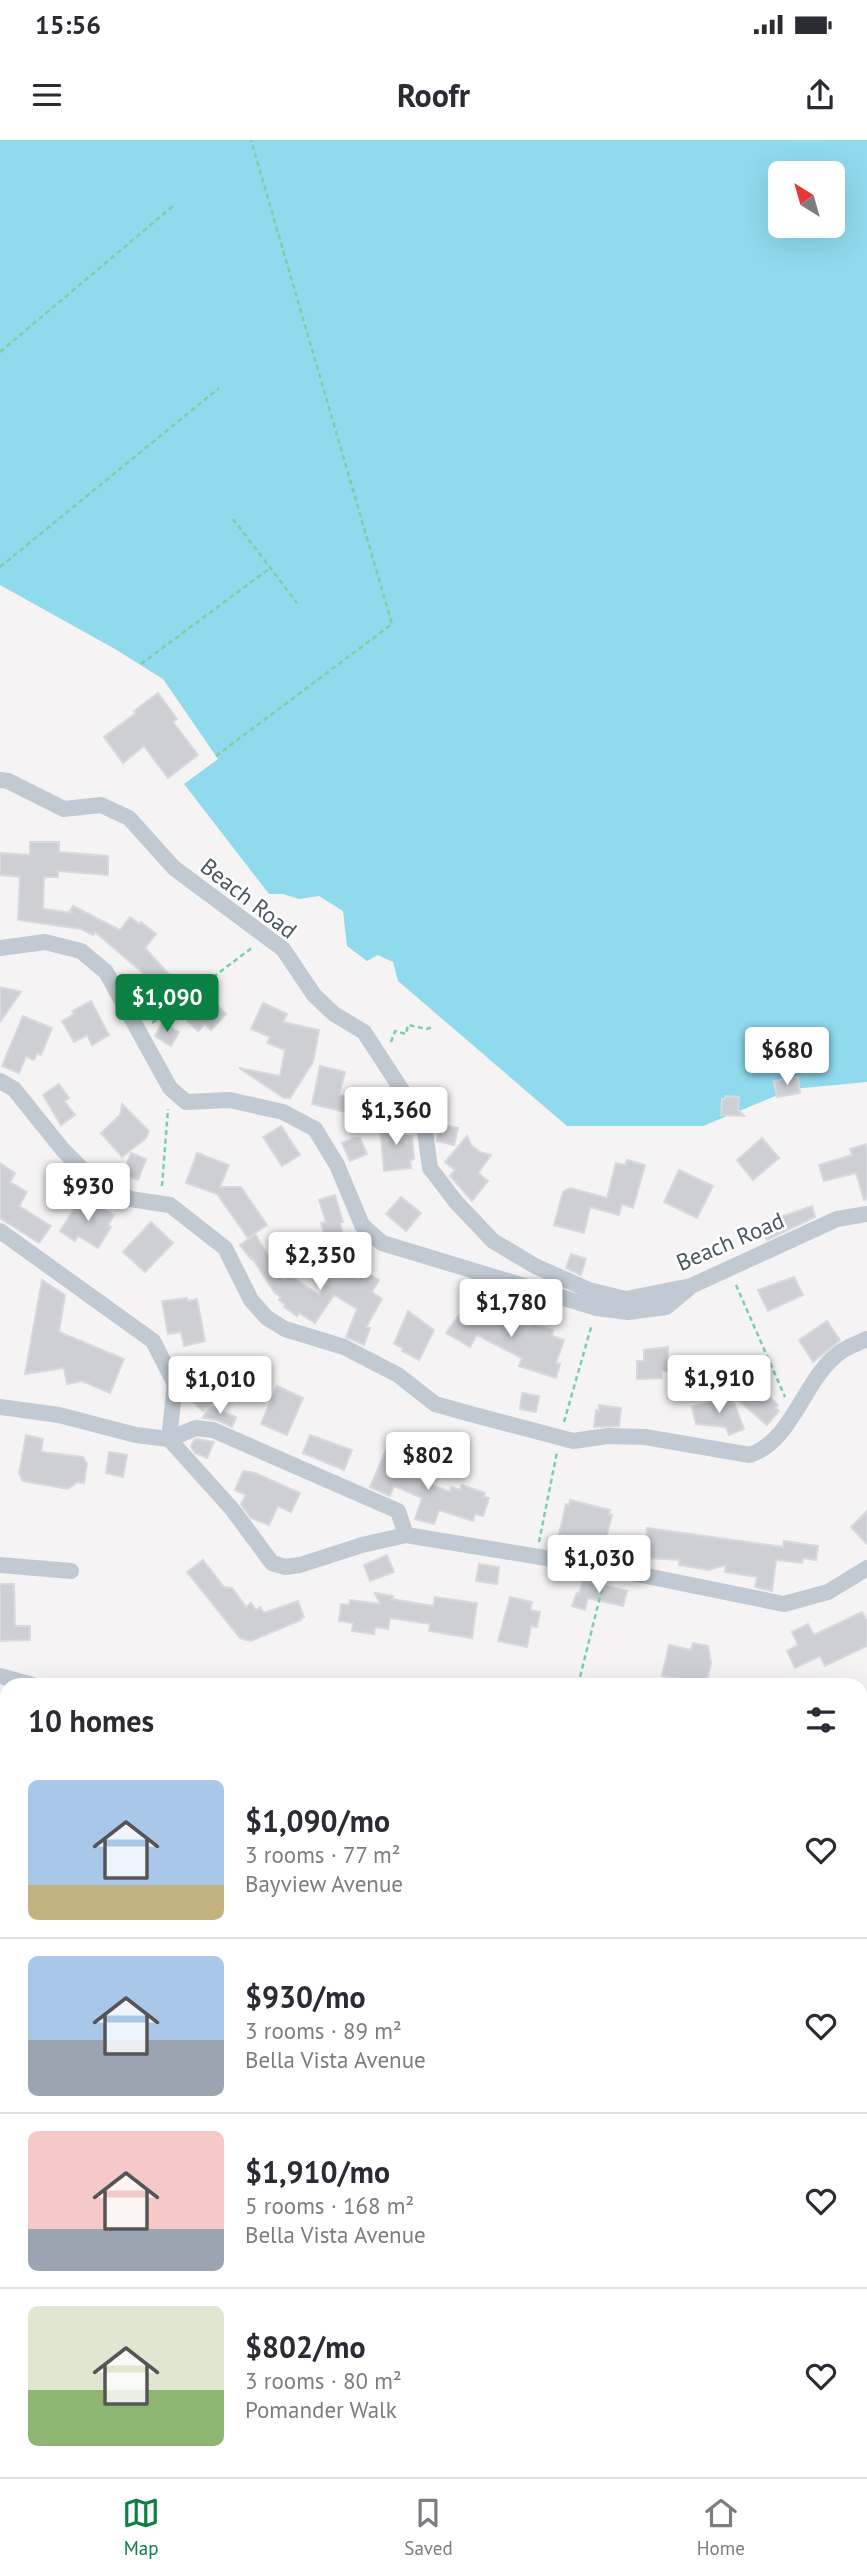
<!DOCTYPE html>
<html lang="en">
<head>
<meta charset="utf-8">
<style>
  body { margin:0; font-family:"PT Sans",sans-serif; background:#f7f7f7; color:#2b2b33; height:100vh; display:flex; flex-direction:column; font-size:26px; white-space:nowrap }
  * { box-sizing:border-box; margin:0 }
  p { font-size:23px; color:#7c7c81 }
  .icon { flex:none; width:38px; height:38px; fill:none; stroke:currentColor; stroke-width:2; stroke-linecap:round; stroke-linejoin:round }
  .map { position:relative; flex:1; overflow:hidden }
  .side { position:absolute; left:0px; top:1538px; width:868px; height:800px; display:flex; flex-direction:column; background:#fff; border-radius:21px 21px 0 0; box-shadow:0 7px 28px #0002 }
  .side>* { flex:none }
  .needle { width:46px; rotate:323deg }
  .fabs { position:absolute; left:768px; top:21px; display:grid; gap:14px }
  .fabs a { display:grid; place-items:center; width:77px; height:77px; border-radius:10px; background:#fff; box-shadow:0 7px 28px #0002; font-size:35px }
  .price { position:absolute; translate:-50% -60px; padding:0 16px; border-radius:7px; background:#fff; color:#222; font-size:23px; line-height:46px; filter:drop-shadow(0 2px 4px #0008) }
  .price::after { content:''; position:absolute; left:50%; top:42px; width:21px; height:16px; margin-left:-10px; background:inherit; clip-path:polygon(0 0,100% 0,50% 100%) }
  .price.active { background:#0b8043; color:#fff }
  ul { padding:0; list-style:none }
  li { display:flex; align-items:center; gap:21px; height:175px; padding:0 28px }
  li+li { border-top:2px solid #e1e1e2 }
  li span { display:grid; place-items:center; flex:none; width:196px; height:140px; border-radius:10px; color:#555 }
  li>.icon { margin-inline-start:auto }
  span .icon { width:84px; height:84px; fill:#fffc; stroke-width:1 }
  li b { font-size:30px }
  h2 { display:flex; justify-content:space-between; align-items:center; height:84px; padding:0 28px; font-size:30px }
  .status { display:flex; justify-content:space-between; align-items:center; height:49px; padding:0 35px; background:#fff; direction:ltr }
  .status svg { height:19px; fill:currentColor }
  header { display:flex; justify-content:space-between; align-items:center; height:91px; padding:0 28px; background:#fff; font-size:32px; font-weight:700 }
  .menu { display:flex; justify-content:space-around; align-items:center; height:98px; border-top:2px solid #e1e1e2; background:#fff; font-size:19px; color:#7c7c81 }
  .menu a { display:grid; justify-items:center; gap:4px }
  .menu .active { color:#0b8043 }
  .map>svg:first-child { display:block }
  .water { fill:#90daee; fill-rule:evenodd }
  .building { fill:#cdcfd5; stroke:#d7d9de; stroke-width:2 }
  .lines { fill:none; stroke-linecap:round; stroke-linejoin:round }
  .path { stroke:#7ad0a6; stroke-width:2.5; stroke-dasharray:5 3.5; stroke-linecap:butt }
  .street { stroke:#c1cad2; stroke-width:16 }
  .labels { text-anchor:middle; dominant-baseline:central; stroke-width:5; stroke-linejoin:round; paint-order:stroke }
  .street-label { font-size:23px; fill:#4a5661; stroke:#fff }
</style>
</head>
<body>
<div class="status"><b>15:56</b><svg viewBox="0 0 49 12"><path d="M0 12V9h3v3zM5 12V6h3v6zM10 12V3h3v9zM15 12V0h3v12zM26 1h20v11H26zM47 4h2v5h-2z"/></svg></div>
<header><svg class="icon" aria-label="menu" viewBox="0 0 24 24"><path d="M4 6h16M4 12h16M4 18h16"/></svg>Roofr<svg class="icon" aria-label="share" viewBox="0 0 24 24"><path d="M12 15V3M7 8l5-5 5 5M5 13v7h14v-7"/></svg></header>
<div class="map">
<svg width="867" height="2337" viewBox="0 0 867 2337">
  <rect width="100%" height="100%" fill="#f5f3f3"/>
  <g class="water">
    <path d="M0,0H867V942L792,949L703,986H567L398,841L393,822L378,815L367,821L347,806L343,771L319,756L299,759L283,754H269L184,644L218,619L163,539L115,509L0,445ZM780,33H833V86H780Z"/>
    <path d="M0,1746L7,1750V2331H861V1908L867,1909V2337H0Z"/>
  </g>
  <g class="building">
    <path d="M158,553L177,579L173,582L198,615L168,638L144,606L123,623L104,597L136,573L134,571Z"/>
    <path d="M30,702H59V712L108,716V735L58,731V737H44L43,769L73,773L70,771L73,766L120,790L130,777L140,784L141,782L156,794L145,808L173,839L149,861L132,843L143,833L95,792L93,795L81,789L18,780L20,737L0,735V713L30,715Z"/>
    <path d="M0,847L21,852L0,882Z"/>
    <path d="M205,853L226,874L211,890L205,884L198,891L187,881L198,870L193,866Z"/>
    <path d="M91,861L109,895L92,905L87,895L74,902L62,881L74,874L72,871Z"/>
    <path d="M263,863L287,874L283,882L319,890L313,922L290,958H284L239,928L280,936L285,910L267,903L270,897L251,889Z"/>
    <path d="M23,876L52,888L41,915L37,913L34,920L26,916L19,933L2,926Z"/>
    <path d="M163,882L179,892L171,906L155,896Z"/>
    <path d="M320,926L345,932L339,955L354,958L350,973L312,964Z"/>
    <path d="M798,937L800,953L777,957L774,941Z"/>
    <path d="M59,944L69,958L64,961L75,975L61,985L43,955Z"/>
    <path d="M725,956L739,957L738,970L744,976L721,975L722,959H725Z"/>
    <path d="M122,964L149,991L146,998L122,1017L101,993L120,975Z"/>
    <path d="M399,978L401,996H412L414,1019L410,1020L411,1028L384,1031L380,986Z"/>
    <path d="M440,984L458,988L454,1005L437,1001Z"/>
    <path d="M281,986L300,1015L282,1026L263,997Z"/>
    <path d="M467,996L471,1005L480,1012L491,1015L478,1033L488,1041L472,1061L450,1036L455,1030L445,1022Z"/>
    <path d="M354,998H360L367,1014L350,1021L342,1003Z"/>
    <path d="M762,998L779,1018L753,1040L737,1020Z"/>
    <path d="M867,1004V1059L864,1060L856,1033L824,1041L819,1025L852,1015L850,1009Z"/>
    <path d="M131,1013L146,1019L138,1040L123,1034Z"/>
    <path d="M197,1013L229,1025L220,1047H241L267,1085L248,1098L217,1054L186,1043Z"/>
    <path d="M627,1020L645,1025L633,1068L622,1064L619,1075L590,1067L584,1093L554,1085L563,1052L570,1048L607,1058L616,1023L625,1025Z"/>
    <path d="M0,1023L15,1033L10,1042L27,1052L19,1066L51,1086L39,1103L0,1078Z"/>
    <path d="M679,1030L713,1046L697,1078L664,1062Z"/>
    <path d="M335,1055L343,1082L340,1083L348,1114L337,1117L331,1099L326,1100L321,1083L326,1082L319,1060Z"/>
    <path d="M82,1057L114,1075L108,1086L111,1087L98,1108L78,1096L75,1101L60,1091Z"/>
    <path d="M401,1057L421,1073L406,1091L386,1074Z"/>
    <path d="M812,1066L815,1077L767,1100L761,1084Z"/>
    <path d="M151,1082L173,1103L145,1132L123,1112Z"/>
    <path d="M255,1094L283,1140L288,1134L319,1155L332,1132L343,1138L347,1132L359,1139L364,1131L379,1140L372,1152L382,1159L366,1187L370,1188L364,1205L346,1197L357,1169L334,1155L315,1183L299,1173L297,1176L284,1167L285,1165L279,1160L281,1157L275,1153L252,1118L251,1119L240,1105Z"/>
    <path d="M571,1114L586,1119L581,1135L566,1128Z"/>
    <path d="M794,1137L803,1155L768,1171L758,1150Z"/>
    <path d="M42,1140L65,1155L59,1192L124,1219L110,1253L82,1241L67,1244L64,1228L25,1234Z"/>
    <path d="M187,1158L188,1161L197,1159L205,1201L184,1206L181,1192L168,1194L162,1161Z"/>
    <path d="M467,1164L496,1182L502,1171L531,1187L532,1183L553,1190L552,1196L564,1200L556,1223L560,1224L556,1238L519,1226L522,1218L477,1195L470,1207L446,1193Z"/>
    <path d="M408,1171L434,1190L419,1220L402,1211L403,1208L394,1204Z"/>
    <path d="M827,1181L840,1200L813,1222L799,1200Z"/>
    <path d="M668,1207V1231H662V1238L637,1239V1221H644V1210Z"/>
    <path d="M753,1242L778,1265L775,1268L779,1271L767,1285L732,1255L744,1252Z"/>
    <path d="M277,1246L303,1258L287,1295L261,1284Z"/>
    <path d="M204,1247L216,1258L203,1271L191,1260Z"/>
    <path d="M522,1253L539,1256L536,1272L520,1269Z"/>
    <path d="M731,1255L744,1289L729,1295L726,1287L696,1284L692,1267Z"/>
    <path d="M599,1265L621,1268L619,1286L594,1287L596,1270L599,1271Z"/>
    <path d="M209,1266L236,1277L232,1287L217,1280L203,1278Z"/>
    <path d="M26,1295L43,1299L41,1312L83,1317L87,1324L84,1343L77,1342L68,1349L23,1341L19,1333Z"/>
    <path d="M310,1295L352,1310L344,1330L303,1313Z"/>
    <path d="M197,1299L214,1302L207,1318L195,1313L191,1307L194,1300Z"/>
    <path d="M386,1310L414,1324L409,1336L450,1352L451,1347L460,1350L462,1345L485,1353L484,1357L489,1358L483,1376L475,1374L473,1381L439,1370L434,1384L415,1379L422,1358L394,1346L390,1356L370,1347Z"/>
    <path d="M109,1312L127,1315L123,1337L106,1333Z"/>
    <path d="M243,1331L255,1333L300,1353L291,1372L278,1366L269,1385L251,1378L241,1364L246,1355L235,1350Z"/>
    <path d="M570,1360L610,1370L609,1375H612L604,1406L559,1394L566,1364L569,1365Z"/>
    <path d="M867,1371V1404L851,1387Z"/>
    <path d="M647,1388L783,1407L784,1401L818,1406L816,1420L803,1418L802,1423L776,1420L772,1451L755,1447L757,1437L725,1432L726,1425L708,1430L679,1425L680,1420L650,1418L649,1426L610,1418L612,1405L645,1411Z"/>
    <path d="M387,1415L394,1432L370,1441L364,1425Z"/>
    <path d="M203,1420L224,1447L232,1448L246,1467L251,1463L256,1470L260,1467L264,1473L298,1461L304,1477L300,1478L301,1480L251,1501L240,1498L187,1432Z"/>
    <path d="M479,1424L499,1427L497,1444L476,1441Z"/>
    <path d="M583,1440L627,1451L623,1466L588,1458L585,1470L572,1466L577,1453L579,1454Z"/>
    <path d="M0,1444H14L15,1486H30V1500L0,1501Z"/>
    <path d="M375,1453L393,1456L392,1459L433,1466L435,1457L477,1463L472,1498L429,1491L430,1484L390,1478L388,1489L375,1487L374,1494L352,1491L353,1483L339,1481L341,1464L349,1465L350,1460L380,1464Z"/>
    <path d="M510,1457L532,1462L530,1470L540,1472L537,1487L531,1486L527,1507L498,1501Z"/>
    <path d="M862,1472L867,1482V1506L825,1526L820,1516L795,1528L787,1511L798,1505L792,1492L808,1484L814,1495Z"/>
    <path d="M693,1503L708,1506L711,1523L706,1545L662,1536L669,1505L691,1510Z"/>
  </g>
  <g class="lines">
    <g class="path">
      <path d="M0,212L173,66"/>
      <path d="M233,379L297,463"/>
      <path d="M0,427L219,248"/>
      <path d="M141,524L270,428"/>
      <path d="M216,616L392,484L251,0"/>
      <path d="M152,883L253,807"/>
      <path d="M391,902L395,891L406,894L408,885L427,889L432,887"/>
      <path d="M162,1046L168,969"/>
      <path d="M736,1145L785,1257"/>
      <path d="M564,1282L592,1184"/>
      <path d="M539,1402L557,1312"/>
      <path d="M578,1545L603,1445"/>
    </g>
    <g class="street">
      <path d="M0,640L8,641L64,669L101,665L129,678L174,728L283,809L314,855L334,874L364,892L424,984L430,1028L456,1062L493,1101L535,1126L589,1150L626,1159L691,1146L837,1079L867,1074"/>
      <path d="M0,808L45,802L81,811L106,832L170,948L186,962L230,960L283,972L315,989L337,1025L362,1085L382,1103L597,1168L628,1172L666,1167L689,1148"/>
      <path d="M0,941L14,949L63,1010L82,1029L130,1059L170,1065L225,1108L251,1160L267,1178L285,1189L344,1207L398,1235L435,1264L467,1273L573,1301L608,1296L645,1297L750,1315C795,1299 804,1236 842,1211C849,1206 859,1203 867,1199"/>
      <path d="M0,1091L153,1201L175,1244L169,1299"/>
      <path d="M0,1267L59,1275L136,1295L169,1299L232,1369L272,1423L285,1427L300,1425L362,1405L406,1395L607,1428L784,1464L828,1452L867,1428"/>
      <path d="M169,1299L196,1288L213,1290L398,1371L406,1395"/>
      <path d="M0,1425L71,1431"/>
      <path d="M0,1536L33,1545"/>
      <path d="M861,1665L867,1663"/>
    </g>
  </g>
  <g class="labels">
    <g class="street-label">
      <text transform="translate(249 758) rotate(38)">Beach Road</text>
      <text transform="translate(730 1101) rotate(-23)">Beach Road</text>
    </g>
  </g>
</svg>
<div class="fabs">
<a><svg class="needle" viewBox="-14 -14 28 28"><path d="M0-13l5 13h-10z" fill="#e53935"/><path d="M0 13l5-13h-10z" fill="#7c7c81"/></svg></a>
</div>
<b class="price active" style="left:167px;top:894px">$1,090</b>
<b class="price" style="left:787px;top:947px">$680</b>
<b class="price" style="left:396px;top:1007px">$1,360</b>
<b class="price" style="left:88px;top:1083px">$930</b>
<b class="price" style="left:320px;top:1152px">$2,350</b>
<b class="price" style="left:511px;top:1199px">$1,780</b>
<b class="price" style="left:719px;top:1275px">$1,910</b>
<b class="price" style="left:220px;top:1276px">$1,010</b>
<b class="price" style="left:428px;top:1352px">$802</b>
<b class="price" style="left:599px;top:1455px">$1,030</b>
<section class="side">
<h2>10 homes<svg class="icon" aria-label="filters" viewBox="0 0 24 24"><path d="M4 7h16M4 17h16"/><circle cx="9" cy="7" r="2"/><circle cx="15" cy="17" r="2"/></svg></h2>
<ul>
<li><span style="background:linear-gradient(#a9c7e8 75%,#c2b280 0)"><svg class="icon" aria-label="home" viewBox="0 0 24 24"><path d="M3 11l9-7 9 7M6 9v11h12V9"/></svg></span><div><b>$1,090/mo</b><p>3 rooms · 77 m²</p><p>Bayview Avenue</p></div><svg class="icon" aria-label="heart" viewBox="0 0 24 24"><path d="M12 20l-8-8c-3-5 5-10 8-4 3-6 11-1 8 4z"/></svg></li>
<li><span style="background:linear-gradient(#a9c7e8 60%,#9aa5b1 0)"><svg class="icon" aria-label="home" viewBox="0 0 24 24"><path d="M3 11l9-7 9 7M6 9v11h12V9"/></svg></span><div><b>$930/mo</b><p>3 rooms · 89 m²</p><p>Bella Vista Avenue</p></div><svg class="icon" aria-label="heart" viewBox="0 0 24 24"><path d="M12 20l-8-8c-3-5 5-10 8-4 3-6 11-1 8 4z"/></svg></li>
<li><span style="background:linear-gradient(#f6c9c9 70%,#9aa5b1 0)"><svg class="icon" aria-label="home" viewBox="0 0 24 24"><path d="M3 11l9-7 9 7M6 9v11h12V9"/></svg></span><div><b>$1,910/mo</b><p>5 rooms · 168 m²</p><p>Bella Vista Avenue</p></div><svg class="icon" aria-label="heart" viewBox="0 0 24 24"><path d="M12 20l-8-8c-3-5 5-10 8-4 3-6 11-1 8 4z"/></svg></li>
<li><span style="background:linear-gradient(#dfe7d0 60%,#8fb573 0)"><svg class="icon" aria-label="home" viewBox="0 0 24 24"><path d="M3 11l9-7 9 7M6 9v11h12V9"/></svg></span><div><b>$802/mo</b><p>3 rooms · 80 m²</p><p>Pomander Walk</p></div><svg class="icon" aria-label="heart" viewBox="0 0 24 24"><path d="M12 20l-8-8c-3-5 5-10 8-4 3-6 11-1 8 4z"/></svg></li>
</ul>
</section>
</div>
<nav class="menu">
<a class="active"><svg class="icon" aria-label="map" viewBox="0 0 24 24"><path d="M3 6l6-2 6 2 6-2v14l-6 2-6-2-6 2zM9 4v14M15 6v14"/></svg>Map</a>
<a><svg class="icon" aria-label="saved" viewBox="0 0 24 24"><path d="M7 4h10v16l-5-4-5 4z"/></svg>Saved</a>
<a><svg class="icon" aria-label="home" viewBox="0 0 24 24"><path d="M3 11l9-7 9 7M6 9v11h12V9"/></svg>Home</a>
</nav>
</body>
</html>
